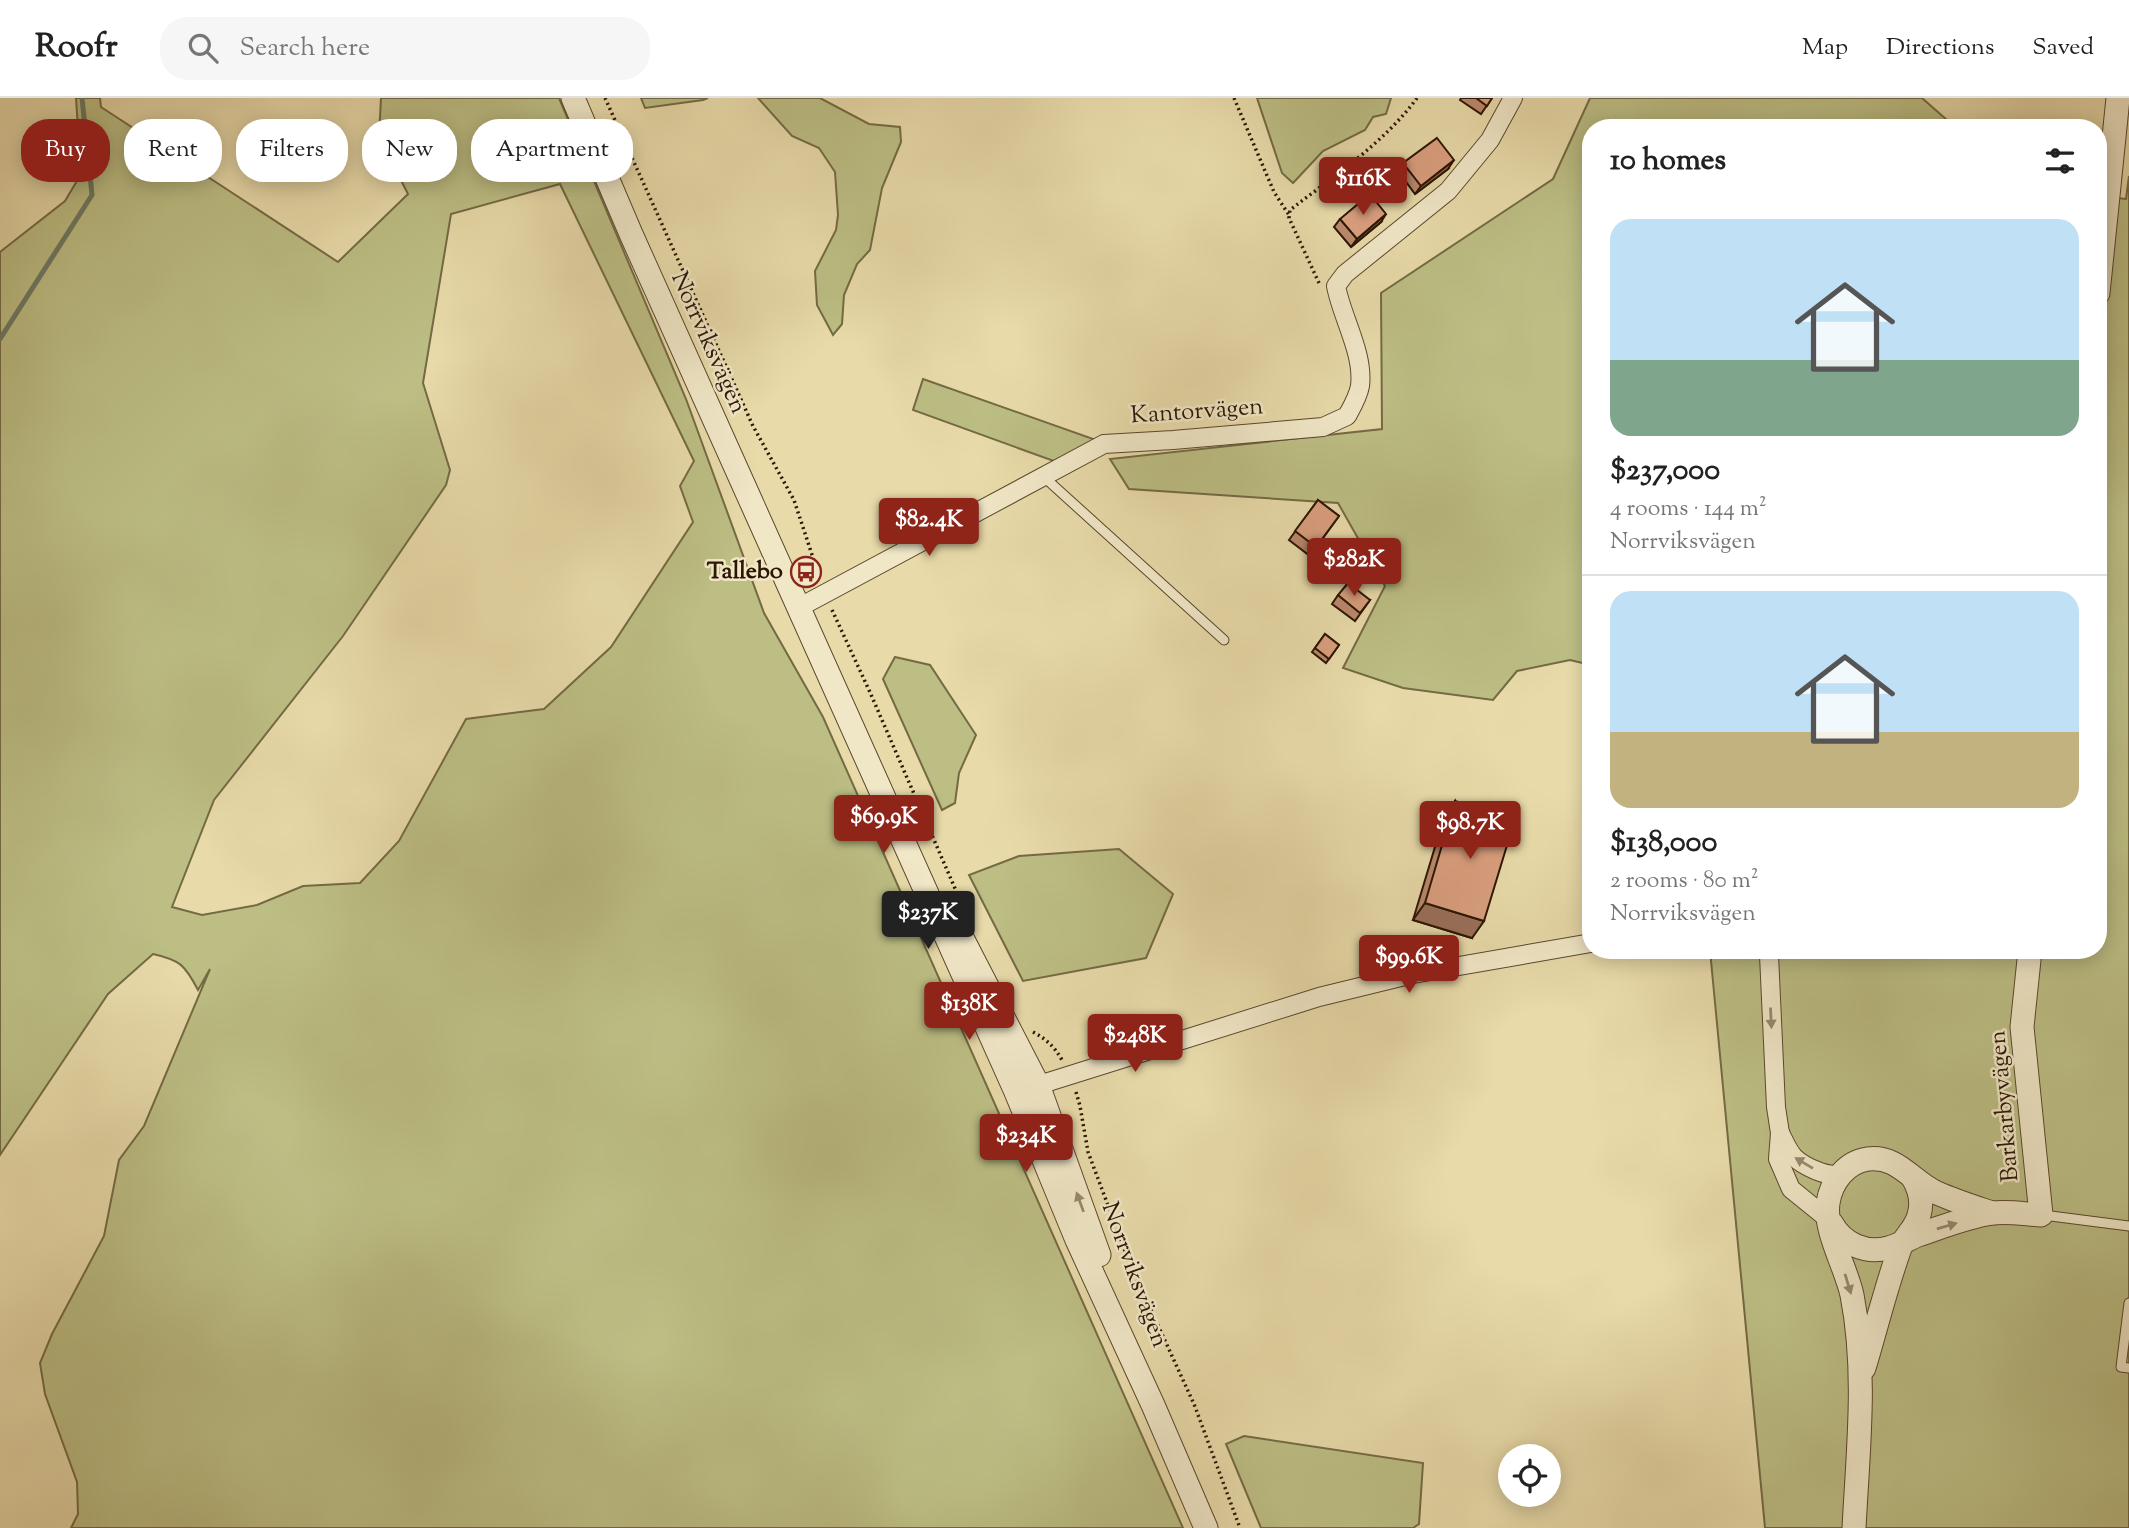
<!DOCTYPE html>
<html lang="en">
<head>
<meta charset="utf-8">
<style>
  body { margin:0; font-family:"Sorts Mill Goudy",serif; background:#f6f6f6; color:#222; height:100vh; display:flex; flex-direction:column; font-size:26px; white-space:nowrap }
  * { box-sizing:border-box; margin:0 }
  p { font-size:23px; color:#767676 }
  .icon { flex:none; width:38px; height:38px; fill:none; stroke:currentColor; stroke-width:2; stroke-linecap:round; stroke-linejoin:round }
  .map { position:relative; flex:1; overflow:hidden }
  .side { position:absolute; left:1582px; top:21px; width:525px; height:840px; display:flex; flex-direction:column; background:#fff; border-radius:28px; box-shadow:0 4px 18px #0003 }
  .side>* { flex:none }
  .banner { position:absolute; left:21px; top:21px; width:665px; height:63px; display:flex; gap:14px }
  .tools { position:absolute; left:1498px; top:1346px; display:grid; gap:14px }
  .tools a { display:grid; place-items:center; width:63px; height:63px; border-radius:50%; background:#fff; box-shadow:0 4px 18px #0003; font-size:35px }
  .price { position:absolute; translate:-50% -60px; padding:0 16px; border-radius:7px; background:#8f2418; color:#fff; font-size:23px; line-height:46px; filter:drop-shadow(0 2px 4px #0008) }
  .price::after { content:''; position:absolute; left:50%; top:42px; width:21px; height:16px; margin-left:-10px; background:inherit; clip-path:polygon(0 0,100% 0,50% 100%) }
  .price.current { background:#222; color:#fff }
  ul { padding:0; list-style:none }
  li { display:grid; align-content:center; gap:14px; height:371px; padding:0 28px }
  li+li { border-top:2px solid #e0e0e0 }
  li span { display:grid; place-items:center; height:217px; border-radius:21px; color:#555 }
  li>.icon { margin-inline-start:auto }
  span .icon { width:126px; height:126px; fill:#fffc; stroke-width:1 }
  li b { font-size:30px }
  h2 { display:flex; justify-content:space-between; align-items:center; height:84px; padding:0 28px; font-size:30px }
  .pill { padding:0 24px; border-radius:28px; background:#fff; box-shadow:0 4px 18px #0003; font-size:24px; line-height:63px }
  .pill.current { background:#8f2418; color:#fff }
  header { display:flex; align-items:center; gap:42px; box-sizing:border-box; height:98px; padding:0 35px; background:#fff; border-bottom:2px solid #e0e0e0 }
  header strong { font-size:33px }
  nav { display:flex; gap:38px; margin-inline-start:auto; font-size:24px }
  .search { width:490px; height:63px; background:#f6f6f6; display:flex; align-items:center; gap:18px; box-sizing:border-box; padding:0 24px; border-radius:28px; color:#767676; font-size:26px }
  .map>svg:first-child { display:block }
  .green { fill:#bcbe84; stroke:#746a44; stroke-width:2; fill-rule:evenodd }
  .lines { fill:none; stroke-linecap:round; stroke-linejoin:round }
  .stream { stroke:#6d7964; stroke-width:5 }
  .service-casing { stroke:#5b462d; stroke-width:11 }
  .minor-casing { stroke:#5b462d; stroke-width:20 }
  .tertiary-casing { stroke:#5b462d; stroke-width:25 }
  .path { stroke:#2c1504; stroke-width:3.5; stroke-dasharray:2 3.5; stroke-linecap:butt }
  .service { stroke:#f0e7c7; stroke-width:9 }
  .minor { stroke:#f0e7c7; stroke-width:18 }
  .tertiary { stroke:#f0e7c7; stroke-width:23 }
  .wall { fill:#bb896d; stroke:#2c1504; stroke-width:2 }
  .shaded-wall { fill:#996f59; stroke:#2c1504; stroke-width:2 }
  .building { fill:#da9f7f; stroke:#2c1504; stroke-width:2 }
  .oneway { fill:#98886f }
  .labels { text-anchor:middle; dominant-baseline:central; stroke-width:5; stroke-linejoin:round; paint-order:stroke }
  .street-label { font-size:24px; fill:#2c1504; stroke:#f0e7c7 }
  .poi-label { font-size:24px; font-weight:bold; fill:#2c1504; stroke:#f0e7c7; text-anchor:end }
</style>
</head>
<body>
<header>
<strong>Roofr</strong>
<div class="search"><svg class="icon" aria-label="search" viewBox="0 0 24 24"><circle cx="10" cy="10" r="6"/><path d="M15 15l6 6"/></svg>Search here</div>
<nav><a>Map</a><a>Directions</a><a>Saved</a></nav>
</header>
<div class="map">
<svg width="2129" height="1430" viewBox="0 0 2129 1430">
  <rect width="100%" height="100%" fill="#e8daa9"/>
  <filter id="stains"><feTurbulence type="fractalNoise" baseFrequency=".00286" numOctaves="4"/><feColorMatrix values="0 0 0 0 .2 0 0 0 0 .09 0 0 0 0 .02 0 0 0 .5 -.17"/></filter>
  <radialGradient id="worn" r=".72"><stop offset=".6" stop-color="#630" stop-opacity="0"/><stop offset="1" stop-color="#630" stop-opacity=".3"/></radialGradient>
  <g class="green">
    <path d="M76,0H100L101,9L338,164L408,96L379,39L381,0H559L686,301L764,515L823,619L1183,1430H71L78,1416L77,1384L45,1296L40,1265L52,1236L104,1138L119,1062L144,1028L210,871L198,892C185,867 180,862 153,856L108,896L0,1057V154L65,103L81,76ZM560,86L694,363L680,388L693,424L611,549L544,611L466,621L399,743L360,785L303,788L257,807L202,817L172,809L214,702L343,538L446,387L450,372L423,285L451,116Z"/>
    <path d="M641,0H708L703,2L645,10Z"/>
    <path d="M758,0H820L869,26L900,29L901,44L882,90L870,152L857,166L844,197L842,226L833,237L817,207L815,173L836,132L838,117L835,74L819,50L792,38Z"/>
    <path d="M1257,0H1391L1386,16L1373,19L1365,32L1323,53L1293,85L1282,75Z"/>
    <path d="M1590,0H1922L1956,30H1591V567L1570,562L1517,573L1493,602L1403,590L1343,570L1385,488L1338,405L1129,391L1110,361L1382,331L1381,195L1553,81Z"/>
    <path d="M2129,78V1430H1765L1710,852H2098V98L2126,101Z"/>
    <path d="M923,281L1096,342L1062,366L913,312Z"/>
    <path d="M895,559L930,567L976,637L959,675L955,705L942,712L883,581Z"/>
    <path d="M1119,751L1173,796L1146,860L1023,883L969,777L1019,758Z"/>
    <path d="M1244,1338L1423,1365L1419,1426L1413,1430H1261L1226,1346Z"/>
  </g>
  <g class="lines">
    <path class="stream" d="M0,241L92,97L82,0"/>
    <g class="service-casing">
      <g id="service">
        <path d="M1044,379L1224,542"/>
        <path d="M2043,1117L2129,1128"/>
        <path d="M2129,1205L2121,1269L2129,1270"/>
      </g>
    </g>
    <g class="minor-casing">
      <g id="minor">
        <path d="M798,510L1104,346L1173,342L1323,329L1347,318C1352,309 1358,299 1360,288C1364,255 1342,220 1336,188L1345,176L1448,93L1490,42L1513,0"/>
        <path d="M1766,852L1769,857L1776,1009L1780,1035L1778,1061L1791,1091L1828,1121"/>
        <path d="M1026,991L1319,899L1413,876L1591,845"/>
        <path d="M1780,1035C1784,1042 1788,1053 1794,1059C1803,1068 1828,1080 1840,1076"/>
      </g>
    </g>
    <g class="tertiary-casing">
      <g id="tertiary">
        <path d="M573,0L631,136L1016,994L1077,1142L1153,1307L1206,1430"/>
        <path d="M2098,195L2118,0"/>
        <path d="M960,836L1038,987L1099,1157"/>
        <path d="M1832,1126C1843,1146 1866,1156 1888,1150C1898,1148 1908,1141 1918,1137C1942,1129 1967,1119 1992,1115C2007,1113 2025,1116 2041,1117L2022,929L2030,852"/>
        <path d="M1864,1270C1876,1230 1886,1189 1900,1150C1905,1138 1916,1130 1919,1117C1923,1104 1920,1092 1913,1080"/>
        <path d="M1854,1430C1858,1352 1867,1274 1852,1197C1846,1169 1824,1133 1828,1105C1831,1084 1846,1064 1868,1061C1898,1057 1913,1085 1937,1095C1955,1103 1974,1109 1992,1115"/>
      </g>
    </g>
    <g class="path">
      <path d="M605,0L753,328L794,402L819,478"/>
      <path d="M1234,0L1274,94L1289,117"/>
      <path d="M1319,185L1289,120L1290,112C1334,78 1384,45 1417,0"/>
      <path d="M832,512L869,592L967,818"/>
      <path d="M1033,934C1046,941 1054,948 1062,962"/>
      <path d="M1076,994L1080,1008L1088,1054L1130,1166L1194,1306L1240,1430"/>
    </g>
    <use href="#service" class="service"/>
    <use href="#minor" class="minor"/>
    <use href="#tertiary" class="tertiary"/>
  </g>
  <g class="wall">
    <path d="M1461,0H1492L1481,16L1460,2Z"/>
    <path d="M1403,65L1448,71L1415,96L1398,73Z"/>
    <path d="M1340,121L1381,124L1351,149L1334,129Z"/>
    <path d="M1318,402L1339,418L1310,458L1289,442Z"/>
    <path d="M1338,497L1370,502L1355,523L1332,506Z"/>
    <path d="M1325,536L1339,547L1326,565L1312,554Z"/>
    <path d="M1455,703L1472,840L1413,822L1444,719Z"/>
  </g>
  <g class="shaded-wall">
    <path d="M1454,62L1448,71L1415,96L1421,88Z"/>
    <path d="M1386,116L1381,124L1351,149L1357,141Z"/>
    <path d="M1425,805L1484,823L1472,840L1413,822Z"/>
  </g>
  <g class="building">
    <path d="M1476,0H1492L1487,8Z"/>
    <path d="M1437,40L1454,62L1421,88L1403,65Z"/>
    <path d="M1370,96L1386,116L1357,141L1340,121Z"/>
    <path d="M1318,402L1339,418L1316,449L1295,433Z"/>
    <path d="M1348,485L1370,502L1360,515L1338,497Z"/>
    <path d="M1325,536L1339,547L1329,561L1315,550Z"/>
    <path d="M1455,703L1515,721L1484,823L1425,805Z"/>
  </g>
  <defs><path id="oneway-solid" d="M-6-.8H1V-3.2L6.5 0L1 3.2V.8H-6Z" transform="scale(1.75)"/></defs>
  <g class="oneway">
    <use href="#oneway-solid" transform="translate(1771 920) rotate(87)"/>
    <use href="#oneway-solid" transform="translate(1804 1065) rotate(-149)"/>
    <use href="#oneway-solid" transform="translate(1080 1104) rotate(-110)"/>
    <use href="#oneway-solid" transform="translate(1947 1128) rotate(-16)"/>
    <use href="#oneway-solid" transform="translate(1848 1186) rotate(73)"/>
  </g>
  <defs>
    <g id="bus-ring" transform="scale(1.575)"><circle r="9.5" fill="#f0e7c7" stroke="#8f2418" stroke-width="1.5"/><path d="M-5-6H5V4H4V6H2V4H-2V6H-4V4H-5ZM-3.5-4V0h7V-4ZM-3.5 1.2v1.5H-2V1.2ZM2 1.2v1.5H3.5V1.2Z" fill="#8f2418"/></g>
  </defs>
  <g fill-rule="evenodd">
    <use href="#bus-ring" x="806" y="474"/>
  </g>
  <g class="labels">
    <g class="street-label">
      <text transform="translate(708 245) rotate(66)">Norrviksvägen</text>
      <text transform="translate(1197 314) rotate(-4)">Kantorvägen</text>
      <text transform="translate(2005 1008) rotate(-95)">Barkarbyvägen</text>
      <text transform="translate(1134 1177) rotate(70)">Norrviksvägen</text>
    </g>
    <g class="poi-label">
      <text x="783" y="474">Tallebo</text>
    </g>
  </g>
  <rect width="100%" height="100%" filter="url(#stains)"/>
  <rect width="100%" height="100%" fill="url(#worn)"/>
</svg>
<div class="tools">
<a><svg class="icon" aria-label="locate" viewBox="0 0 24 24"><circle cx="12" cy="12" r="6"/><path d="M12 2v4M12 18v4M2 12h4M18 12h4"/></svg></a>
</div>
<b class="price" style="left:1363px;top:119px">$116K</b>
<b class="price" style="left:929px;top:460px">$82.4K</b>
<b class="price" style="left:1354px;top:500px">$282K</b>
<b class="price" style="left:884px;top:757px">$69.9K</b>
<b class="price" style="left:1470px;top:763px">$98.7K</b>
<b class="price current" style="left:928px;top:853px">$237K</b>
<b class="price" style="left:1409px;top:897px">$99.6K</b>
<b class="price" style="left:969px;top:944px">$138K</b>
<b class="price" style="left:1135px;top:976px">$248K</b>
<b class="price" style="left:1026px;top:1076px">$234K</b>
<div class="banner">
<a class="pill current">Buy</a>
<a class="pill">Rent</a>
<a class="pill">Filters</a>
<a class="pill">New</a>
<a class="pill">Apartment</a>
</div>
<section class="side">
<h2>10 homes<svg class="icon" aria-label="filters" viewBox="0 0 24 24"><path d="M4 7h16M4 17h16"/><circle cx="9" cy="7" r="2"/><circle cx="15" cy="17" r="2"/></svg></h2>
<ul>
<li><span style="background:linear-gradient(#bfe0f5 65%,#7fa58c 0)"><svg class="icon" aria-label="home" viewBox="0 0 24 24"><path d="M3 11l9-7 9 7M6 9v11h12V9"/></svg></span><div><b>$237,000</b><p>4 rooms · 144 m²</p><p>Norrviksvägen</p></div></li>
<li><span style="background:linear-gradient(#bfe0f5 65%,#c2b280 0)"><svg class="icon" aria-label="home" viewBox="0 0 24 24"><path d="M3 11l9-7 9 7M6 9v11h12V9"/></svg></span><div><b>$138,000</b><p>2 rooms · 80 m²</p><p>Norrviksvägen</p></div></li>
</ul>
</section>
</div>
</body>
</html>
